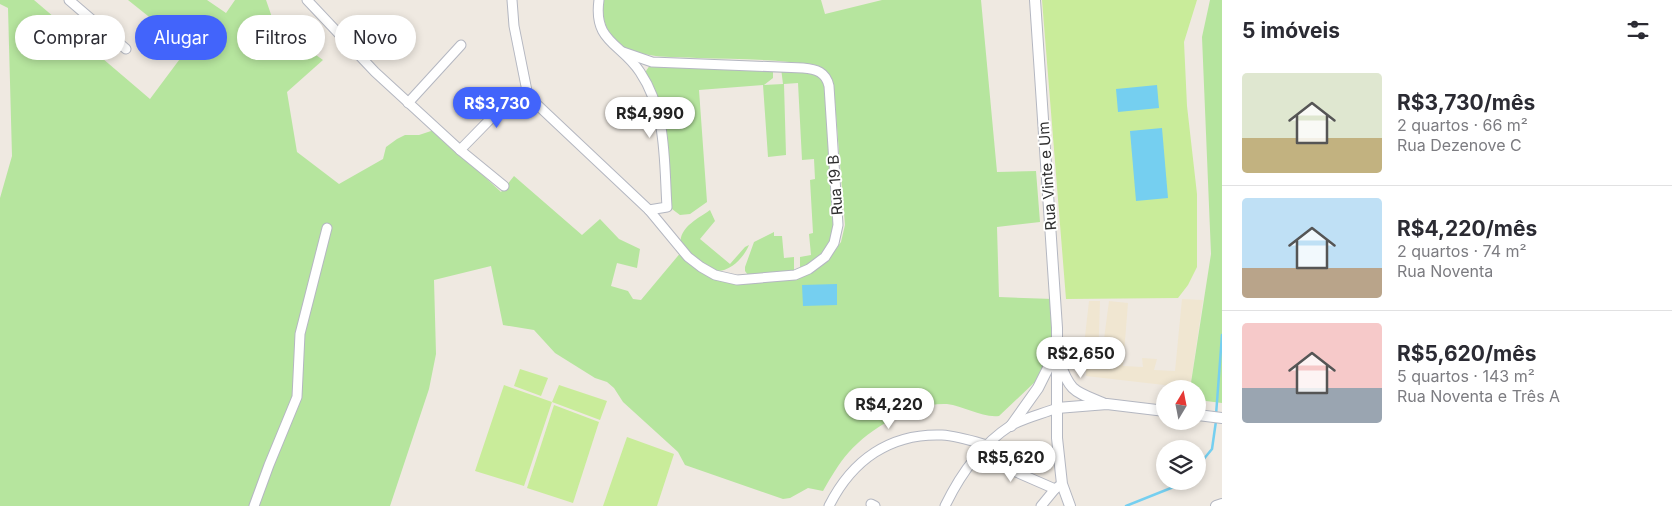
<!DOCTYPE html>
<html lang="pt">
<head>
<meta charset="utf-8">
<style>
  body { margin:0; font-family:Inter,sans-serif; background:#f2f2f3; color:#2b2b33; height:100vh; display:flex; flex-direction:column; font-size:19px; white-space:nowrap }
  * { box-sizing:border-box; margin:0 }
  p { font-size:16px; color:#7c7c81 }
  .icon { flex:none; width:28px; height:28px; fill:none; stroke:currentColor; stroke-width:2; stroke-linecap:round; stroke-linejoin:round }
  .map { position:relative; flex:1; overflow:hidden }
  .side { display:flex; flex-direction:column; background:#fff; width:450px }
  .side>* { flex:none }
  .top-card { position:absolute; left:15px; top:15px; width:475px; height:45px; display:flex; gap:10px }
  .needle { width:32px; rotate:10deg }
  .fabs { position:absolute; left:1156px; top:380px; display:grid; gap:10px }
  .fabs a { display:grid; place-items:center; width:50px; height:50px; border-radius:50%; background:#fff; box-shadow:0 2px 8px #0003; font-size:25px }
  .price { position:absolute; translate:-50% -42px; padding:0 11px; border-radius:18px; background:#fff; color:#222; font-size:16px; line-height:32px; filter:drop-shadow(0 1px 2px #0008) }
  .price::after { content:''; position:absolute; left:50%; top:30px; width:15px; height:11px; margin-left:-8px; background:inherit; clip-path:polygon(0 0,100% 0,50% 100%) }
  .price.active { background:#4264fb; color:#fff }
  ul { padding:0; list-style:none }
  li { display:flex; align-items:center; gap:15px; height:125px; padding:0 20px }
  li+li { border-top:1px solid #e1e1e2 }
  li span { display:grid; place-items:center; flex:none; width:140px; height:100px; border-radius:5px; color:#555 }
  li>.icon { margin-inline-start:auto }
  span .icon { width:60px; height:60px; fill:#fffc; stroke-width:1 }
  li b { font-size:21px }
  h2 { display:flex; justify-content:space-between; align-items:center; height:60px; padding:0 20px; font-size:21px }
  .pill { padding:0 18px; border-radius:22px; background:#fff; box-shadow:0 2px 8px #0003; font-size:18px; line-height:45px }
  .pill.active { background:#4264fb; color:#fff }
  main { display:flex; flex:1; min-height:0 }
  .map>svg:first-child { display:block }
  .education { fill:#f0e6d1 }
  .green { fill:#b6e59e }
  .pitch { fill:#c9ec9a }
  .water { fill:#75cff0 }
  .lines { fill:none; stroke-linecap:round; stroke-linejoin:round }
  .stream { stroke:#75cff0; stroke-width:2.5 }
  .minor-casing { stroke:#b4b7c1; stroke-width:11 }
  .tertiary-casing { stroke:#b4b7c1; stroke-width:12 }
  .minor { stroke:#fff; stroke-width:9 }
  .tertiary { stroke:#fff; stroke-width:10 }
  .labels { text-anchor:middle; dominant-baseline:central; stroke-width:4; stroke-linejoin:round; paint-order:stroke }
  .street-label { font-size:15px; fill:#2e2e2e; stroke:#fff }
</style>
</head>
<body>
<main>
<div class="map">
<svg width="1222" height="506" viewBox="0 0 1222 506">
  <rect width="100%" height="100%" fill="#efe9e1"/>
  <path class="education" d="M1182,299L1203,300L1190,388L1086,376V364L1082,363L1089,301H1100L1098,363L1101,362L1109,301L1128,303L1123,366L1143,367L1142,358L1157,359L1154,370L1175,371Z"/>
  <g class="green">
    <path d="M0,0H34L150,99L188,48L128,0H207L226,13L235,0H266L275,26L323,60L287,92L297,152L339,184L383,159L386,147L397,139L405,135H419L434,130L501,192L514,176L582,235L600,219L619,239L640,249L637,268L617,263L611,286L628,291L633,299L641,300L682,251L719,277H796L823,263L831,256L841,242L845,225L834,90C832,78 828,69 816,65C777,59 736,59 697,58C677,57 644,58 626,48C608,39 600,19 604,0H821L825,14L882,0H981L997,172L1036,171L1040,222L997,227L999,297L1053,299L1052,351L1049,359L1037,380L999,416C982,418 964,406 947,404C914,402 870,428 849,452C839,463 831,477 823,491L808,488L790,498L783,499L685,465L678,452L623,402L614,388L607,382L595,378L555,353L534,330L503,325L491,266L434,280L436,354L429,389L390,506H0V198L12,156L8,8L0,4Z"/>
    <path d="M1210,0H1222V403L1198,400V389H1190L1211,254L1202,37Z"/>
    <path d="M650,65L773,67V78L764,85L783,84L781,68L805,69L825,80L837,225L827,252L800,272V257L811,255L809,234L813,233L810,180L815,179L814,159L802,160L798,83L784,84L786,155L768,157L763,85L699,90L707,202L690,214L680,215L668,206L665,161L645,75L646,71Z"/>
    <path d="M710,210L715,221L700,239L730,264L745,247L749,245C743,260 725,277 708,269C700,266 688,251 681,244C678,228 699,218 710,210Z"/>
    <path d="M774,232V236H782L784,258L794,257V274L748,275L745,271V267L754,242Z"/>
  </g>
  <g class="pitch">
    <path d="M1042,0H1197L1184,42L1187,106L1197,194V267L1188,285L1178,298L1066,299Z"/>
    <path d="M520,369L548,378L541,396L514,386Z"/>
    <path d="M504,385L552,402L559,385L607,401L600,420L552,402L524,486L475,471Z"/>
    <path d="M554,405L599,422L573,503L527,488Z"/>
    <path d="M627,437L674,454L657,506H603Z"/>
  </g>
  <g class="water">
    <path d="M1157,85L1159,108L1118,112L1116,89Z"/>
    <path d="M1162,128L1168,198L1136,201L1130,131Z"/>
    <path d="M837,284V305L803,306L802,285Z"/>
  </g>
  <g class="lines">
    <g class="stream">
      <path d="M1216,415L1222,335"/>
      <path d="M1198,466L1212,449L1216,421"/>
      <path d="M1126,506L1181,484L1184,481"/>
    </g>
    <g class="minor-casing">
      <g id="minor">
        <path d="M69,0L126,49"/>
        <path d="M307,0L375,72L460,150L504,186"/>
        <path d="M512,0L514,26L528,96L649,210L688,257L701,267L715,275L737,280L795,275L809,269L825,257L834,243L838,225L829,86C826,72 816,69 803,68L652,62L623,52"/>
        <path d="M599,0C593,42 621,43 640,72C667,112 664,162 667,207L649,210"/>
        <path d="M408,103L461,45"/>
        <path d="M460,150L506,103L515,98L528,96"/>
        <path d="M977,455L1055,489"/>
        <path d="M871,504L875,506"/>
        <path d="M254,506L269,465L297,397L300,334L327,228"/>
        <path d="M829,506C852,460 890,433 942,435C957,436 973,441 987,445"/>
        <path d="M945,506C960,475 981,445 1010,426C1024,418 1042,414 1057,408"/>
        <path d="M1041,506L1055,489L1059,486"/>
      </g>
    </g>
    <g class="tertiary-casing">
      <g id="tertiary">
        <path d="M1035,0L1057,328V438L1062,484L1070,506"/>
        <path d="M1059,361C1070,392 1074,391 1103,403"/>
        <path d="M1057,408L1107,404L1165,411"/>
        <path d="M1198,415L1222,418"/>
        <path d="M1011,426L1038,388L1054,356"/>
        <path d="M1216,506L1222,504"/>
      </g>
    </g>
    <use href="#minor" class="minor"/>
    <use href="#tertiary" class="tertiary"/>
  </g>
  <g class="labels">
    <g class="street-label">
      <text transform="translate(1047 176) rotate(-94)">Rua Vinte e Um</text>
      <text transform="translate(835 185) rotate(-94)">Rua 19 B</text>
    </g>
  </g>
</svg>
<div class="fabs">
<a><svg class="needle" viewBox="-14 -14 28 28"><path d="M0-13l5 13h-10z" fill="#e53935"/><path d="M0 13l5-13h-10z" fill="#7c7c81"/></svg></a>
<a><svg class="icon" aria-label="layers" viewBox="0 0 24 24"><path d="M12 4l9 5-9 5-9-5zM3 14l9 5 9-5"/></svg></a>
</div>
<b class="price active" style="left:497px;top:129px">R$3,730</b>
<b class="price" style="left:650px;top:139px">R$4,990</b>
<b class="price" style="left:1081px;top:379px">R$2,650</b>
<b class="price" style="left:889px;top:430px">R$4,220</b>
<b class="price" style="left:1011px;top:483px">R$5,620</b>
<div class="top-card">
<a class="pill">Comprar</a>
<a class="pill active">Alugar</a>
<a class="pill">Filtros</a>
<a class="pill">Novo</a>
</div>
</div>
<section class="side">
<h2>5 imóveis<svg class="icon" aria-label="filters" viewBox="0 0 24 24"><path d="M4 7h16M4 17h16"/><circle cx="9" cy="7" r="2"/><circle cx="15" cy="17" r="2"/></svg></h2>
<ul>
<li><span style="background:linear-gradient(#dfe7d0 65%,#c2b280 0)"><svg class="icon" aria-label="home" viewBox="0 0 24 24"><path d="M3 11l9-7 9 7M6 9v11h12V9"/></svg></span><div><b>R$3,730/mês</b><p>2 quartos · 66 m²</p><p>Rua Dezenove C</p></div></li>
<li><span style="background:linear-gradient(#bfe0f5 70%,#b9a48a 0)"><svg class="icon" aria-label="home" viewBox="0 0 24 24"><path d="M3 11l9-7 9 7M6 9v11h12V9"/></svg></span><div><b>R$4,220/mês</b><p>2 quartos · 74 m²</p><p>Rua Noventa</p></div></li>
<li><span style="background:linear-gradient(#f6c9c9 65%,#9aa5b1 0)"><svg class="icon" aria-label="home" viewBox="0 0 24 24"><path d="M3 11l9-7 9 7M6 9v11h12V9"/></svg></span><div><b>R$5,620/mês</b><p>5 quartos · 143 m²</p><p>Rua Noventa e Três A</p></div></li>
</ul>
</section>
</main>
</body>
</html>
